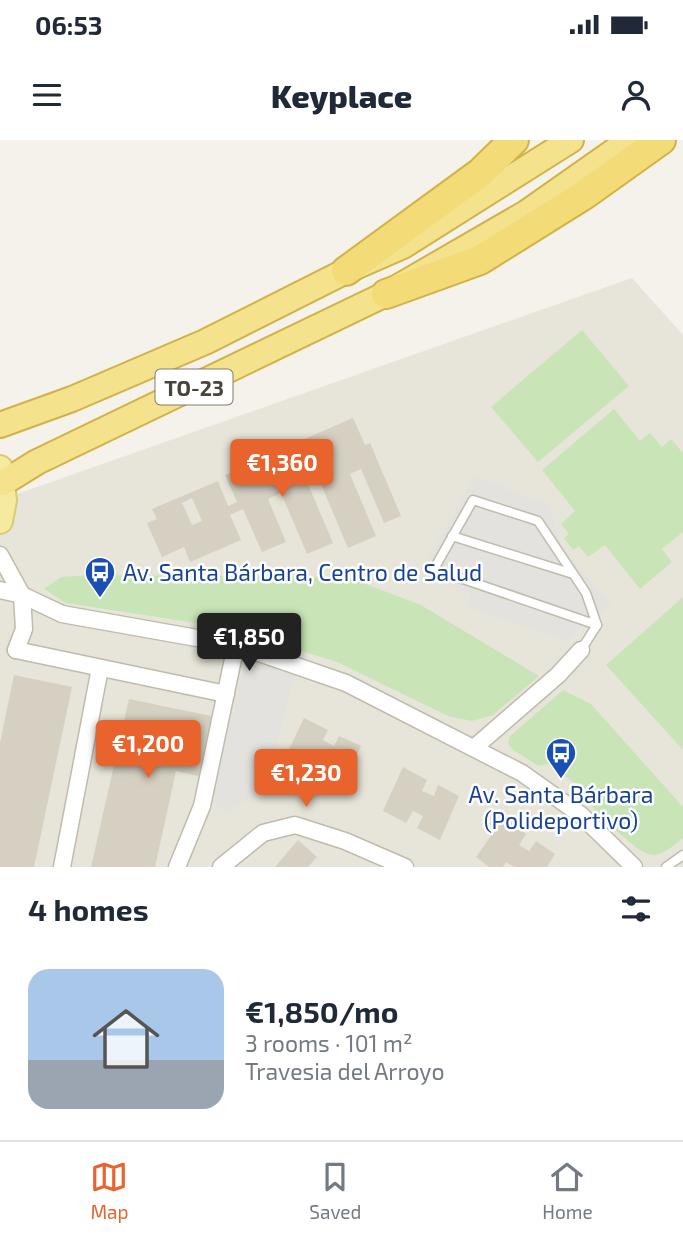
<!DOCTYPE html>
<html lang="en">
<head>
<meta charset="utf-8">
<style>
  body { margin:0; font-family:"Exo 2",sans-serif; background:#f2f2f3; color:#1f2937; height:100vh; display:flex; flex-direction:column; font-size:26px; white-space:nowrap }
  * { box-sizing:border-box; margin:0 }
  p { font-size:23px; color:#747a83 }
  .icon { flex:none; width:38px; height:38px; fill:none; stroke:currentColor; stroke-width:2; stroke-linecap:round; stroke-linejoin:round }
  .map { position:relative; height:727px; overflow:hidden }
  .details { display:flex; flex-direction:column; background:#fff; flex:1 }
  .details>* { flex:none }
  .price { position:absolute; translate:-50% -60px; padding:0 16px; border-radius:7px; background:#e9632c; color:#fff; font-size:23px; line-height:46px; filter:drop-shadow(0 2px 4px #0008) }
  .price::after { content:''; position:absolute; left:50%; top:42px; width:21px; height:16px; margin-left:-10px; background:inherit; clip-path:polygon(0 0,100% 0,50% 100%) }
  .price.current { background:#222; color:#fff }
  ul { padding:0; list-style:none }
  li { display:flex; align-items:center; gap:21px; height:175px; padding:0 28px }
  li span { display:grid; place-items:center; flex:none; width:196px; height:140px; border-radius:21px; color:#555 }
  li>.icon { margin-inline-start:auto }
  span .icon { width:84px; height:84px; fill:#fffc; stroke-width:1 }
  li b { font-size:30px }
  h2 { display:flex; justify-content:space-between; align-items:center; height:84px; padding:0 28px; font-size:30px }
  .status { display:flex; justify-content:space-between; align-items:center; height:49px; padding:0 35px; background:#fff; direction:ltr }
  .status svg { height:19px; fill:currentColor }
  header { display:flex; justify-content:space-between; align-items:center; height:91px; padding:0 28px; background:#fff; font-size:32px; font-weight:800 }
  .menu { display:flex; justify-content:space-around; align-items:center; height:98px; border-top:2px solid #e0e1e3; background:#fff; font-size:19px; color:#747a83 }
  .menu a { display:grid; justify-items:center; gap:4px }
  .menu .current { color:#e9632c }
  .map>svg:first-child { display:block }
  .residential { fill:#e7e5d9 }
  .green { fill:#c9e5b7 }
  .parking { fill:#e3e2de }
  .building { fill:#d5d0c1; fill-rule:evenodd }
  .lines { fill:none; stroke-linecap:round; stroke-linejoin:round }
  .service-casing { stroke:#bfbbad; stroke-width:11 }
  .minor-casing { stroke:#bfbbad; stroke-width:19 }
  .primary-casing { stroke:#dbca71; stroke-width:28 }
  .trunk-casing { stroke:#d2b247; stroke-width:28 }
  .motorway-casing { stroke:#d2b247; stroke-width:32 }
  .service { stroke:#fff; stroke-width:8 }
  .minor { stroke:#fff; stroke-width:16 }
  .primary { stroke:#f6eaa1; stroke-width:24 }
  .trunk { stroke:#f4e28c; stroke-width:24 }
  .motorway { stroke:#f3db77; stroke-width:28 }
  .labels { text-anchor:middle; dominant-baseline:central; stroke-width:5; stroke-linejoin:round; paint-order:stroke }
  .shield { fill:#fff; stroke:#7e7c74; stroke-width:2 }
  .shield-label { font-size:21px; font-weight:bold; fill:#474439 }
  .transit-label { font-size:23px; fill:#164399; stroke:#fff; text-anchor:start }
</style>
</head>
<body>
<div class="status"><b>06:53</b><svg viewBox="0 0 49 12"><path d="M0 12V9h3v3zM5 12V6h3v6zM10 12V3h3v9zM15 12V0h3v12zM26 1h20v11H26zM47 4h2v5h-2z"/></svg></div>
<header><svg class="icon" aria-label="menu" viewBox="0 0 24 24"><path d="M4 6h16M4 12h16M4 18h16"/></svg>Keyplace<svg class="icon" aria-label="person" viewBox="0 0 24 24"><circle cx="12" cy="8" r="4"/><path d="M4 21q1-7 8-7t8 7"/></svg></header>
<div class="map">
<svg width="683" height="727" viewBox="0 0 683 727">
  <rect width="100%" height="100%" fill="#f4f2ea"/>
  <path class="residential" d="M632,138L683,195V727H0V360Z"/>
  <g class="green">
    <path d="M582,190L629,246L538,322L491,267Z"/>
    <path d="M614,269L640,301L650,293L662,307L671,299L683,313V392L662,409L672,422L640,449L605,405L588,417L579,406L573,410L564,398L569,394L561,384L575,371L542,330Z"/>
    <path d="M90,435L347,437L421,465L539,536L493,575L472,581L448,576L337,522L228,488L66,463L44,449L61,437Z"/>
    <path d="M683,457V610L606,525Z"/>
    <path d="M563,550L591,564L683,667V698C675,704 665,714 654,715C639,717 602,676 590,664L589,653L548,624L538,626L512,609L508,603L509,597Z"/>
  </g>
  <g class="parking">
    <path d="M475,336L550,366L561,407L611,464L566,500L467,467L471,454L421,431Z"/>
    <path d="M246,520L295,535L264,650L229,671L211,663Z"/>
  </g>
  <g class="building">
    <path d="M353,278L365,305L370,303L401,376L384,383L361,329L350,334L376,396L348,408L318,337L307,342L333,403L307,414L281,353L268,359L286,402L262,412L243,369L230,375L241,400L190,422L184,407L162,417L147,383L157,379L152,369L218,341L228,366L237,362L225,335L257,322L266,343L272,340L263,319L293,306L300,323L308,320L300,301ZM192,358L202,381L192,385L182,363Z"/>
    <path d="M14,535L72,547L34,727H0V603Z"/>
    <path d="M129,559L216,577L203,637L176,631L155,727H91Z"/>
    <path d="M304,578L328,590L323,600L334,606L339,596L361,606L340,651L317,640L323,626L313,620L307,634L283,622Z"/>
    <path d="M403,627L427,640L422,651L434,656L438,645L459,656L440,700L417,688L423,676L413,671L406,683L383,671Z"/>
    <path d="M504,677L526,694L519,705L529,711L536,701L555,714L547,727H514L506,722L503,727H489L476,717Z"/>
    <path d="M298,700L317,717L308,727H275Z"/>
  </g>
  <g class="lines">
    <g class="service-casing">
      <g id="service">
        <path d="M473,360L538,381L586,453L597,485L434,429Z"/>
        <path d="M452,396L570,433"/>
        <path d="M581,510L597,485"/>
        <path d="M666,727L683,715"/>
      </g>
    </g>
    <g class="minor-casing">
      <g id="minor">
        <path d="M0,415L22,455L24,489L16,510"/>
        <path d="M0,450L22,455L62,474L236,505L346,543L522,633L581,675L634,727"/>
        <path d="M16,510L226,554"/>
        <path d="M475,607L558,535L581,510"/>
        <path d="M62,727L100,528"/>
        <path d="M177,727L202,666L236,505"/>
        <path d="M221,727L263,693L295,685L345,701L405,727"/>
      </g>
    </g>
    <g class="primary-casing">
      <path id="primary" d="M0,328L4,360L0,381"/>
    </g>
    <g class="trunk-casing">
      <g id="trunk">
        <path d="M0,285L72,259L205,202L346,131L403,106L571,0"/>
        <path d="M3,343L37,322L386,154L526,73L630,0"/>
      </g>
    </g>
    <g class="motorway-casing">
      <g id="motorway">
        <path d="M346,131L480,33L514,0"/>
        <path d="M386,154L480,120L584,55L661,0"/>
      </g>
    </g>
    <use href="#service" class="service"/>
    <use href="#minor" class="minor"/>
    <use href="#primary" class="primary"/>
    <use href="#trunk" class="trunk"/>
    <use href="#motorway" class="motorway"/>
  </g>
  <defs>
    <g id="bus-pin" transform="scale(1.575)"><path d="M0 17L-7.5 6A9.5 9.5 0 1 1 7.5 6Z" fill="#1a4fb4" stroke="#fff"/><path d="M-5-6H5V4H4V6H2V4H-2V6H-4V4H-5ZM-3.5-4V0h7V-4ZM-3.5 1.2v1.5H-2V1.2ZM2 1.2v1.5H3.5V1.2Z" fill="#fff"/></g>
  </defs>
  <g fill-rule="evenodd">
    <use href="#bus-pin" x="100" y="432"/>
    <use href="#bus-pin" x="561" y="613"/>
  </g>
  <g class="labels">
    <rect class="shield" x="155.5" y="229.5" width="77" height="35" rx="5"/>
    <g class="shield-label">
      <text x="194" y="247">TO-23</text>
    </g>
    <g class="transit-label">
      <text x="123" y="432">Av. Santa Bárbara, Centro de Salud</text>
      <text x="561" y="654" text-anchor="middle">Av. Santa Bárbara<tspan x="561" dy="26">(Polideportivo)</tspan></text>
    </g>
  </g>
</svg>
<b class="price" style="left:282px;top:359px">€1,360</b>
<b class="price current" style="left:249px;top:533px">€1,850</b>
<b class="price" style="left:148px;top:640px">€1,200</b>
<b class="price" style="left:306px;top:669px">€1,230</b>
</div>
<section class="details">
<h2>4 homes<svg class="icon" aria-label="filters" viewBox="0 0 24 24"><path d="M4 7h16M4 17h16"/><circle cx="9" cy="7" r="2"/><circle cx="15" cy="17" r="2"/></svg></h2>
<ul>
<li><span style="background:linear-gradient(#a9c7e8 65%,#9aa5b1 0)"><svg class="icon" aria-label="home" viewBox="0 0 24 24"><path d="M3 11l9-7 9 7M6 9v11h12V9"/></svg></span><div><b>€1,850/mo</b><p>3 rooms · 101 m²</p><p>Travesia del Arroyo</p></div></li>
</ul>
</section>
<nav class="menu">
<a class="current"><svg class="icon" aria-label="map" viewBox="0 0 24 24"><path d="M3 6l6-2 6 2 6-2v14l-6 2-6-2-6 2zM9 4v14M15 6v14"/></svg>Map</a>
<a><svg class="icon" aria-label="saved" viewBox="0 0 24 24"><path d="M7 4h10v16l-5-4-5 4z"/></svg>Saved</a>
<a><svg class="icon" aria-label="home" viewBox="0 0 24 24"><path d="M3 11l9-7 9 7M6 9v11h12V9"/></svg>Home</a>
</nav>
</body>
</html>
